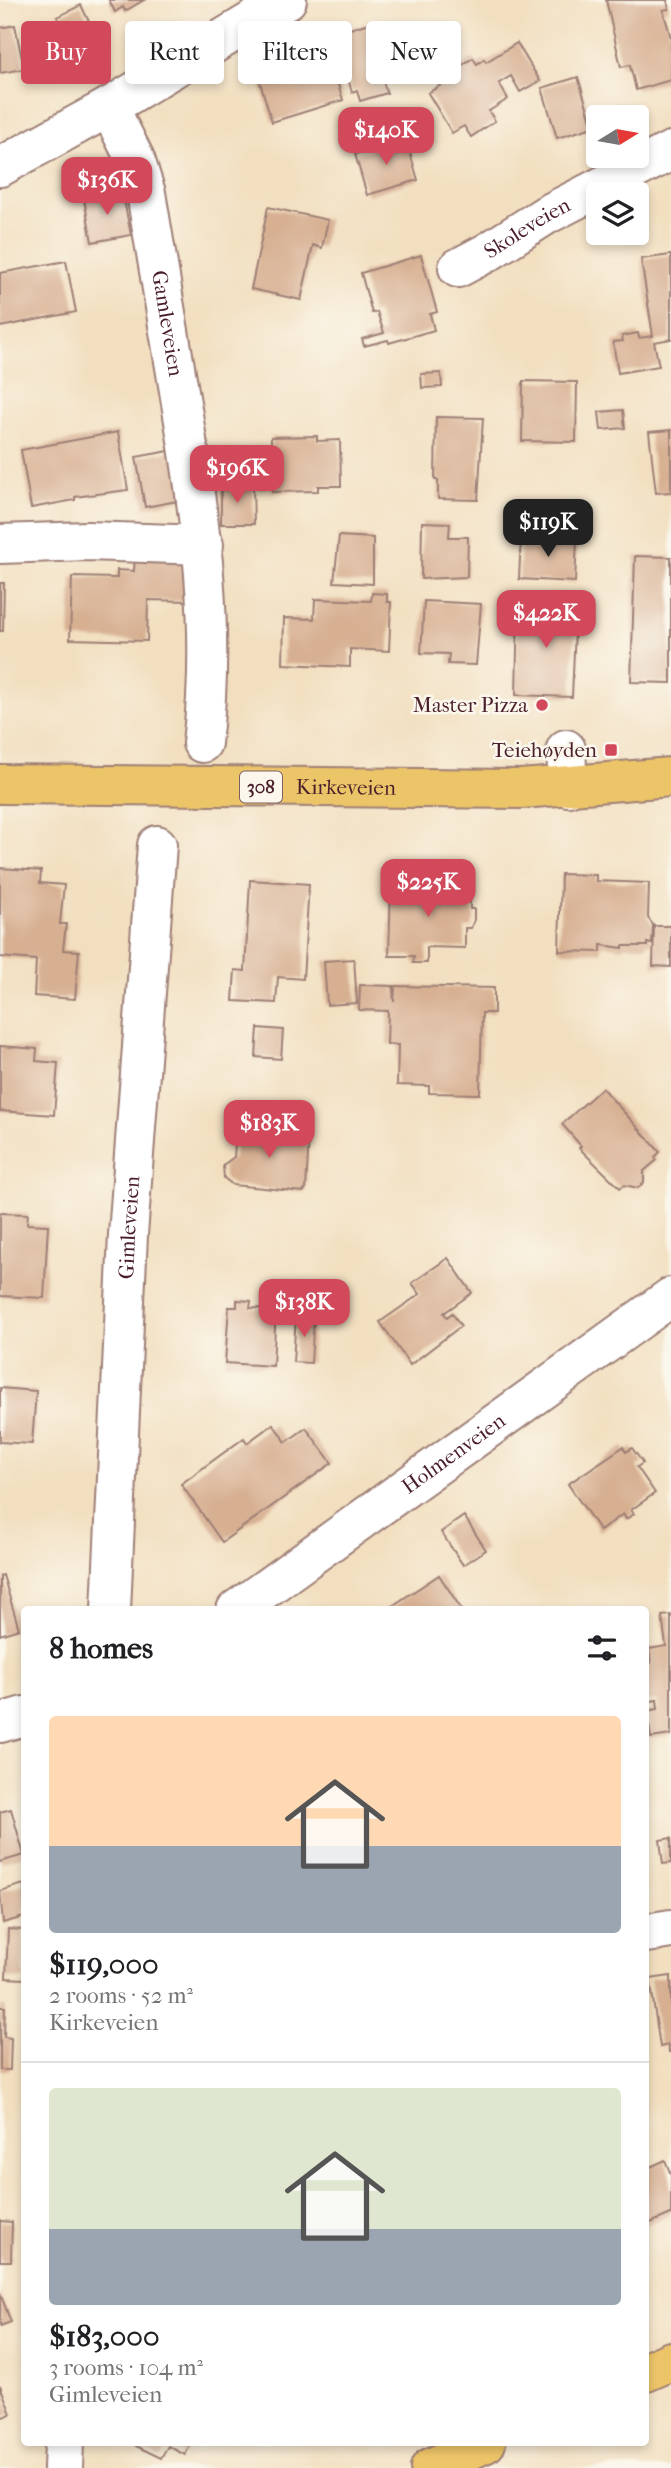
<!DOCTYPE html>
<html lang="en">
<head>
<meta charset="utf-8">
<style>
  body { margin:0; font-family:"IM FELL French Canon",serif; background:#f2f2f2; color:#202124; height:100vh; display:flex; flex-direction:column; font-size:26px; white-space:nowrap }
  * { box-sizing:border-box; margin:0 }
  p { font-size:23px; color:#757577 }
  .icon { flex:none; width:38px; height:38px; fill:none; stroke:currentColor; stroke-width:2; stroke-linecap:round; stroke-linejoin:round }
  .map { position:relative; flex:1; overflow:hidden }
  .details { position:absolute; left:21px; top:1606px; width:628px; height:840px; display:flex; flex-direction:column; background:#fff; border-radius:7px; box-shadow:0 4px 10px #0003 }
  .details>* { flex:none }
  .hud { position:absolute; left:21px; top:21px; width:630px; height:63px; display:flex; gap:14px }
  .needle { width:46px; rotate:79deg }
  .fabs { position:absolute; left:586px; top:105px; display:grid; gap:14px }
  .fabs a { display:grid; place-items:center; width:63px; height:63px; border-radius:7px; background:#fff; box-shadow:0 4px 10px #0003; font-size:35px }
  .price { position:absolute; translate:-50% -60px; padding:0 16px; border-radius:14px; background:#d1495b; color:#fff; font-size:23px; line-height:46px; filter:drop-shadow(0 2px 4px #0008) }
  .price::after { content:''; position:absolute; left:50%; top:42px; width:21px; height:16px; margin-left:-10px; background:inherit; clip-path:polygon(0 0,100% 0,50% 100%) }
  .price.active { background:#222; color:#fff }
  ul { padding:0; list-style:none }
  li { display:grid; align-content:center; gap:14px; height:371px; padding:0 28px }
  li+li { border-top:2px solid #e0e0e0 }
  li span { display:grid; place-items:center; height:217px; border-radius:7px; color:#555 }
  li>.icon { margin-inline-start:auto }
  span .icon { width:126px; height:126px; fill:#fffc; stroke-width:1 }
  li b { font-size:30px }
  h2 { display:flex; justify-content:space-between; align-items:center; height:84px; padding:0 28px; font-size:30px }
  .tag { padding:0 24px; border-radius:7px; background:#fff; box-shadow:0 4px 10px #0003; font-size:24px; line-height:63px }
  .tag.active { background:#d1495b; color:#fff }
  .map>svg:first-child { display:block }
  .building { fill:#d7af91 }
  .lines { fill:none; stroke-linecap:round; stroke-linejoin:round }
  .minor-casing { stroke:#9e7f76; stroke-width:42 }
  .major-casing { stroke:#9e7f76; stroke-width:42 }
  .minor { stroke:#fff; stroke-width:38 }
  .major { stroke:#edc569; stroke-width:38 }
  .poi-dot { fill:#d1495b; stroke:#fbf7ec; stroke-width:2.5 }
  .labels { text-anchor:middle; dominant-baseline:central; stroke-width:5; stroke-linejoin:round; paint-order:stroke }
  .shield { fill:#fbf7ec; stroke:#7f6065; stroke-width:2 }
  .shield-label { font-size:19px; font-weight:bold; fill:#4a1f2b }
  .street-label { font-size:21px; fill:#4a1f2b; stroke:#fbf7ec }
  .poi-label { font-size:21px; fill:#4a1f2b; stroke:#fbf7ec; text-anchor:end }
</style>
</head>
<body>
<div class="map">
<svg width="671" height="2468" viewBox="0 0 671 2468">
  <rect width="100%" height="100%" fill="#fbf7ec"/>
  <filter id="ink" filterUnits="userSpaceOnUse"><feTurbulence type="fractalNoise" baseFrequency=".0143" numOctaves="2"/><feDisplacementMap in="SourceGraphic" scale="14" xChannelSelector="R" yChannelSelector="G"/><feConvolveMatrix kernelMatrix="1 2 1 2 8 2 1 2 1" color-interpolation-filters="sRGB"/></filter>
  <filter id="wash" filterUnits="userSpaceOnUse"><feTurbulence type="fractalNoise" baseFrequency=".00686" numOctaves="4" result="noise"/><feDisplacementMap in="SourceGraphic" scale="28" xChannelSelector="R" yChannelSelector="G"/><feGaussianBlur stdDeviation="1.57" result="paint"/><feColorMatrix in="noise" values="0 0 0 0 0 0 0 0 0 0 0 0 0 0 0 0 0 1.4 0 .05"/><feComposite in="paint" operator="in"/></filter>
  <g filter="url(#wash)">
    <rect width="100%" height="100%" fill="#f2dfc0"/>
    <g id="blocks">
      <g class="building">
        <path d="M109,0H144L125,11L123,7L115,12Z"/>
        <path d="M606,0H667L669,9L663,10L671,38V80L636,90L630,65L621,67Z"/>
        <path d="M81,5L105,55L76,69L57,31L63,28L57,17Z"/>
        <path d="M372,22L390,80L383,82L387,93L360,101L357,90L352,92L334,34Z"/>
        <path d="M15,25L24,69L0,73V28Z"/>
        <path d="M517,43L540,81L520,92L511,76L499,83L508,99L489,111L495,121L471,137L464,126L452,133L428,93L459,74L456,69L473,58L477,64L484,59L486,62Z"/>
        <path d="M305,52L309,64L329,57L343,100L272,122L259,79L278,73L275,61Z"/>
        <path d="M578,77L593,127L557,138L542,88Z"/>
        <path d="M406,139L418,180L367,195L355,154Z"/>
        <path d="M122,191L131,235L92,242L84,199Z"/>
        <path d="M268,207L328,220L322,248L313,245L301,300L251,289Z"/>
        <path d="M421,255L437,312L430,314L434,330L389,343L388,340L364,346L362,339L384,333L377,312L372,313L361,273Z"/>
        <path d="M671,255V339L654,342L659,366L618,373L613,342L623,341L622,336L638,333L639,338L653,336L641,259Z"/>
        <path d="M66,261L76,312L0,327V273Z"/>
        <path d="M441,373L442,387L422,388L421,374Z"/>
        <path d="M523,381L577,382L576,442L522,441Z"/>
        <path d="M623,410L625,428L601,430L599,412Z"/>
        <path d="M436,417L483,418L478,500L438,499V480H435Z"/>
        <path d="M671,430V492L656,493L649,432Z"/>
        <path d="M118,432L128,490L75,497V500L31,508L21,450Z"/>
        <path d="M317,436V441L340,440L341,486H318V491L272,492V487L259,488V459H271V437Z"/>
        <path d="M180,449L188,499L145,507L136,457Z"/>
        <path d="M221,485L253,486L254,524H221Z"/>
        <path d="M422,522L450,523L449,537H468L467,577L421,579Z"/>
        <path d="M339,536L373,538V584L334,582Z"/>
        <path d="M521,537L577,540L575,582L519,579Z"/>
        <path d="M135,556L191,558L190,601L148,600L147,641L70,639L72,577L117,578V570L134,571Z"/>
        <path d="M635,556L671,557V683L631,682Z"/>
        <path d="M0,583H4L3,631H0Z"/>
        <path d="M372,593L387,594V602H391L389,651L350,649V667L283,664L284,618L314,619L315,599L371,601Z"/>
        <path d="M424,601L481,604L476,665L448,664L449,654L421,653Z"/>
        <path d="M518,604L576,606L572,697L516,695Z"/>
        <path d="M0,868L41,871L40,883L64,885L60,924H66L63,950L79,951L75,999L34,996L36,960L0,957Z"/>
        <path d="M561,874L596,875V881L649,883L648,918L653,925L652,944L647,943V946H623V948L601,945V952L559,951Z"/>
        <path d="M250,880L309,884L303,979L278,977L276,1003L233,1001L235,970L245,971Z"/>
        <path d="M391,884L470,886V909H474V920L471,928H465V948L427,947V963H413L414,956H389Z"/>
        <path d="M654,926H671V967L653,966Z"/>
        <path d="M354,959L357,1003L327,1005L324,961Z"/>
        <path d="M360,985L393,986L394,1002L395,986L494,988V1013H482L480,1094L429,1093V1086L397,1085L398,1045L387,1044L388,1011L359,1010Z"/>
        <path d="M258,1028L283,1030L281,1059L256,1057Z"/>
        <path d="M0,1046L37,1049L36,1061L58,1063L54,1115L0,1111Z"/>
        <path d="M602,1088L660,1152L655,1157L657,1160L644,1171V1182L638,1188L624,1185L620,1188L579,1148L581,1146L562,1124Z"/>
        <path d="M257,1126L282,1127V1135L309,1136L306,1189L303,1192L233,1185L224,1178L223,1165L234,1157L236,1132L257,1133Z"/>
        <path d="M0,1213L28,1214L27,1224L48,1225L44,1298L0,1296Z"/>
        <path d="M448,1258L472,1293L444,1313L447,1317L452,1313L461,1326L410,1365L380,1322L420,1294L412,1283Z"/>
        <path d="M237,1300L251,1301L250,1308L276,1309L273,1366L225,1363L229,1307H237Z"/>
        <path d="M296,1316H314L311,1363L293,1362Z"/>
        <path d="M0,1388L36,1391L32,1444L0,1442Z"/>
        <path d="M273,1424L286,1442L306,1428L332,1463L222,1542L181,1484L244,1438L247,1443Z"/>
        <path d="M623,1447L626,1452L632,1448L643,1463L637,1467L655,1493L631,1510L634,1514L626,1519L623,1514L600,1531L568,1484Z"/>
        <path d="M464,1516L486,1550L463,1565L441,1532Z"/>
        <path d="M3,1575L19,1629L0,1635V1576Z"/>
        <path d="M439,1575L462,1610H390L389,1608Z"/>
        <path d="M671,1615V1735L651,1738L647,1711L658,1709L657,1700L646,1702V1663H651L649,1649L666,1646L662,1616Z"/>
        <path d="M11,1809L24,1855L0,1862V1812Z"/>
        <path d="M671,1838V1863L663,1864L660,1840Z"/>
        <path d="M24,1884V1917L3,1923L0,1891Z"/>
        <path d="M8,1929L24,1930V1979L6,1978Z"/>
        <path d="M671,1976V2052H669L668,2045L660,2047L650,1979Z"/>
        <path d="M0,2007H5L4,2037L11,2038L10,2070H0Z"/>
        <path d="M665,2160L671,2175V2214L646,2225V2169Z"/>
        <path d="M0,2221L12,2222L11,2261H0Z"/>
        <path d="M0,2293L11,2322L0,2326Z"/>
        <path d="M0,2385L11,2414L0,2418Z"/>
        <path d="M138,2443H191L185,2455L168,2446L161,2458L136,2446Z"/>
      </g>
    </g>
  </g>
  <g filter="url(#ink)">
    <use href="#blocks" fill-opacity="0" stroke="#9e7f76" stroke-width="2"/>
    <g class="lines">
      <g class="minor-casing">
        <g id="minor">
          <path id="s1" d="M109,107L135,159L146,193C158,263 169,333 181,403C200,516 216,629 202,743"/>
          <path d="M0,167L109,107L287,0"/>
          <path id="s2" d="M458,268L488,252L546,215L671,151"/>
          <path d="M0,544L87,541L204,545"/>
          <path d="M566,749L568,787"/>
          <path id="s3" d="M111,1610L128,1235L157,845"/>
          <path id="s4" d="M236,1610L671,1297"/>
          <path d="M0,1723L24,1716"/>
          <path d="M646,1933L671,1929"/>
          <path d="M63,2468L64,2443"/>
        </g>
      </g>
      <g class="major-casing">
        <g id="major">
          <path id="s5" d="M0,784L521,789L671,777"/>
          <path d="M646,2372L671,2361"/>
          <path d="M430,2468L486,2443"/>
        </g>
      </g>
      <use href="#minor" class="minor"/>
      <use href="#major" class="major"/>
    </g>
  </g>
  <g class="poi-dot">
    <circle cx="542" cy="705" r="7"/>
    <rect x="604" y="743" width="14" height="14" rx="3.5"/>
  </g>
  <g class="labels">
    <rect class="shield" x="240" y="771.5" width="42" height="31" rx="5"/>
    <g class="shield-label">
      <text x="261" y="787">308</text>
    </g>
    <g class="street-label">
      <text stroke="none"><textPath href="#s2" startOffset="80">Skoleveien</textPath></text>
      <text stroke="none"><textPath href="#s1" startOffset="226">Gamleveien</textPath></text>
      <text stroke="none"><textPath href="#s5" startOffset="346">Kirkeveien</textPath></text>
      <text stroke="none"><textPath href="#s3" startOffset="383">Gimleveien</textPath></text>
      <text stroke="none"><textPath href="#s4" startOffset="268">Holmenveien</textPath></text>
    </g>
    <g class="poi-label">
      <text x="528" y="705">Master Pizza</text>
      <text x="597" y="750">Teiehøyden</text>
    </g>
  </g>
</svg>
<div class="fabs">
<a><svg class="needle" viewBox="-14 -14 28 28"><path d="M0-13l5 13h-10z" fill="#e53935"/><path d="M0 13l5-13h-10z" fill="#757577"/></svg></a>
<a><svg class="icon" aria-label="layers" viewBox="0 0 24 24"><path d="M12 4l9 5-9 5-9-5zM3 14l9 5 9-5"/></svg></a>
</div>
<b class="price" style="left:386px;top:167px">$140K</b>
<b class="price" style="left:107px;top:217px">$136K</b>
<b class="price" style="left:237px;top:505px">$196K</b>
<b class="price active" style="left:548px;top:559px">$119K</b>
<b class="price" style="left:546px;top:650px">$422K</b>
<b class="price" style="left:428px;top:919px">$225K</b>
<b class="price" style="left:269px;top:1160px">$183K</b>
<b class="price" style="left:304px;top:1339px">$138K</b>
<div class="hud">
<a class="tag active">Buy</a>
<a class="tag">Rent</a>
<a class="tag">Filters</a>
<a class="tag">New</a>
</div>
<section class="details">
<h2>8 homes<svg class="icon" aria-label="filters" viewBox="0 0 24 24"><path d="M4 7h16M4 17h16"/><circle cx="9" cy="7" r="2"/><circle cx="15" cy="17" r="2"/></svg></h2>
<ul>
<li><span style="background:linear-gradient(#ffd9b3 60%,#9aa5b1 0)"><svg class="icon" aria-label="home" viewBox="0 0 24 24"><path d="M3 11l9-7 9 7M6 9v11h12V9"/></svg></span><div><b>$119,000</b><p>2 rooms · 52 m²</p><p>Kirkeveien</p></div></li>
<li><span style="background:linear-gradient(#dfe7d0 65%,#9aa5b1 0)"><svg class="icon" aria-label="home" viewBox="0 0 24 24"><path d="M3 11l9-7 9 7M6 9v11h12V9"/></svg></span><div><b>$183,000</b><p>3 rooms · 104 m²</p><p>Gimleveien</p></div></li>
</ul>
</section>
</div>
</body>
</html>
